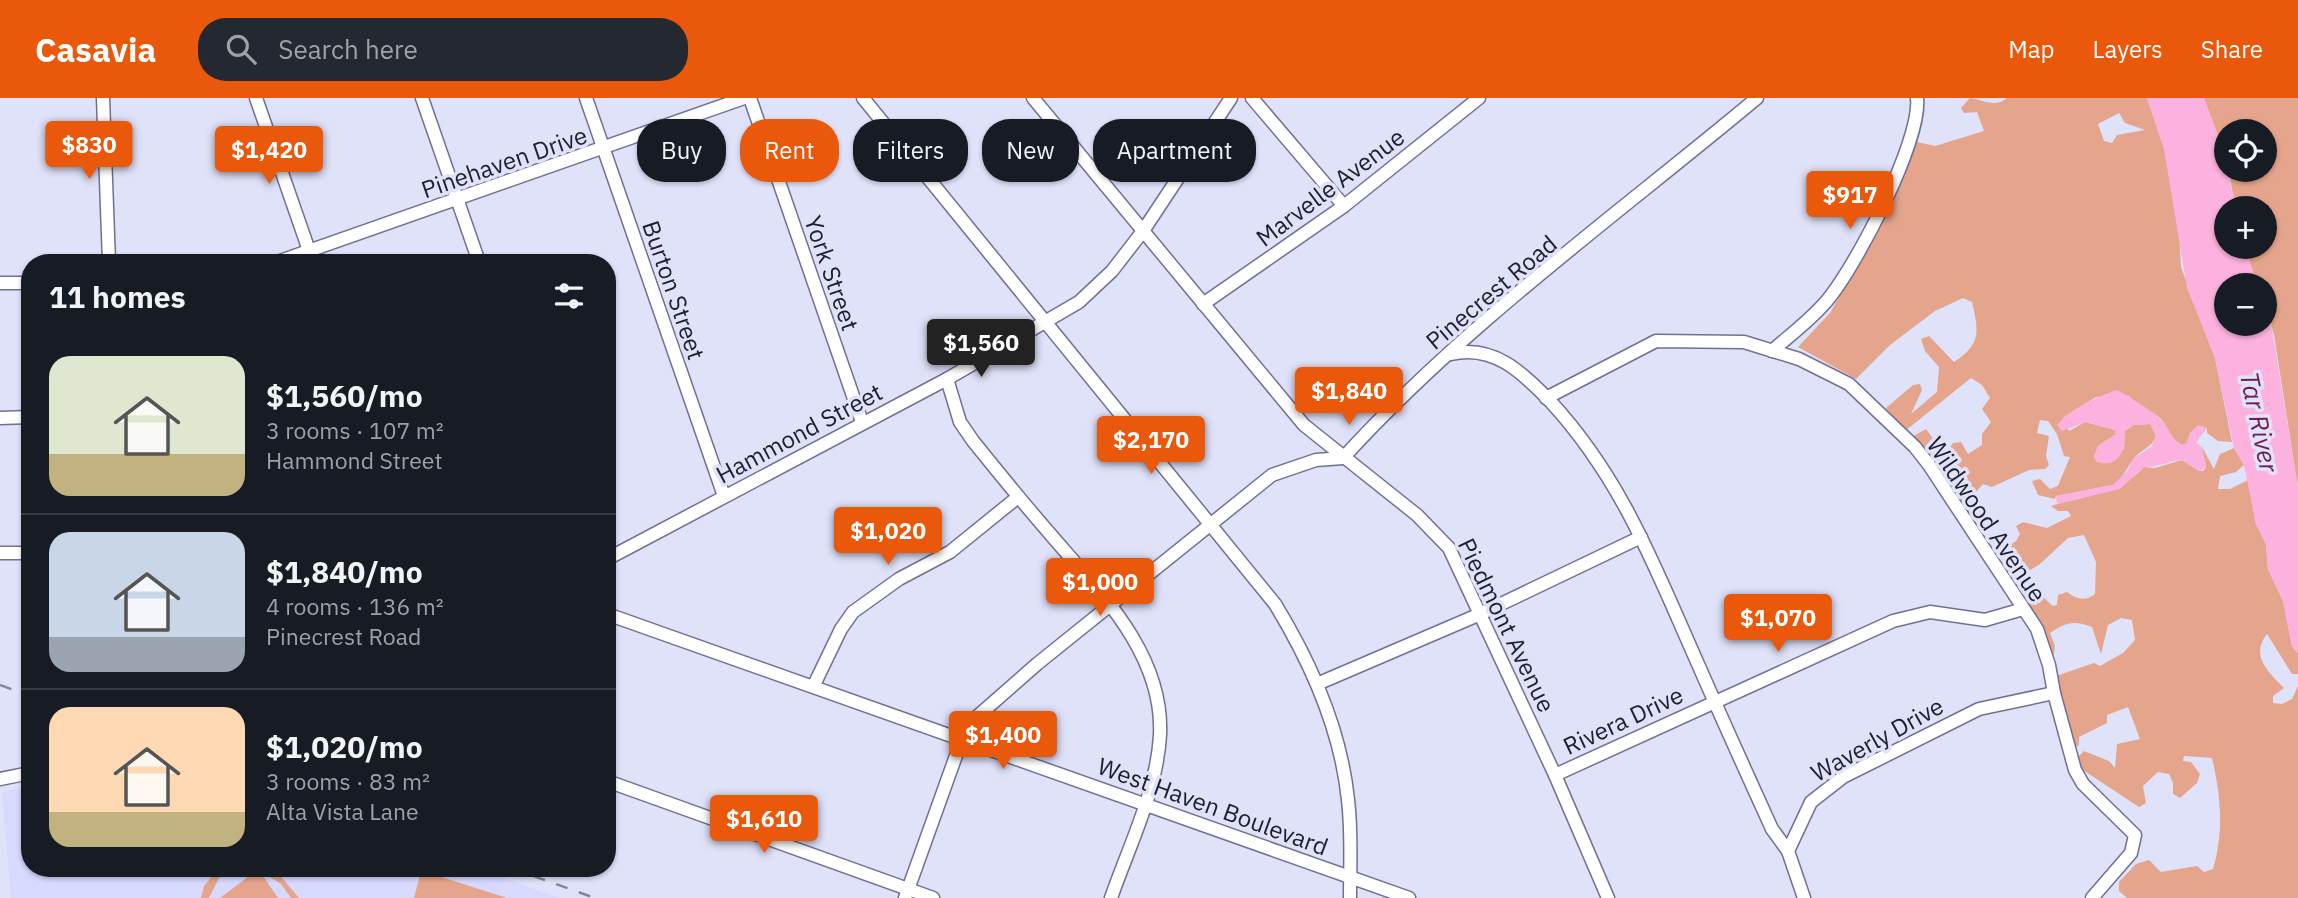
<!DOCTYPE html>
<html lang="en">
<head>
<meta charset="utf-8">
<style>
  body { margin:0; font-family:"IBM Plex Sans",sans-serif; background:#242831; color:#f1f3f6; height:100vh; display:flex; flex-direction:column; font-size:26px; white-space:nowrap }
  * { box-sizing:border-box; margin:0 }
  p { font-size:23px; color:#9ea1a6 }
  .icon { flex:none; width:38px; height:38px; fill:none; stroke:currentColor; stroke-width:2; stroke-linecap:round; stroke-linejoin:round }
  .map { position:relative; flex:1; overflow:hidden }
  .side { position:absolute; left:21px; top:156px; width:595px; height:623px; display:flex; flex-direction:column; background:#171b24; border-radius:28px; box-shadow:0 2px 5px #0004 }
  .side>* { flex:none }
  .hud { position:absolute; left:637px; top:21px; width:665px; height:63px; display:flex; gap:14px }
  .tools { position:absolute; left:2214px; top:21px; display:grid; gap:14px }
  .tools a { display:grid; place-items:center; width:63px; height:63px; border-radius:50%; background:#171b24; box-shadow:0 2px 5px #0004; font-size:35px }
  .price { position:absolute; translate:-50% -60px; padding:0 16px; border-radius:7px; background:#ea580c; color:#fff; font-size:23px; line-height:46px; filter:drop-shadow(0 2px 4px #0008) }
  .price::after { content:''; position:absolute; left:50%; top:42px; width:21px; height:16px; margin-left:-10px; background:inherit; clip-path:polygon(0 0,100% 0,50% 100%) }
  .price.active { background:#222; color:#fff }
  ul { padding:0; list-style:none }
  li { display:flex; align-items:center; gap:21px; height:175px; padding:0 28px }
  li+li { border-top:2px solid #363941 }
  li span { display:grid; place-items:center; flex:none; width:196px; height:140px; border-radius:21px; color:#555 }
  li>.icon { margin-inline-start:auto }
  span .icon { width:84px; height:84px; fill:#fffc; stroke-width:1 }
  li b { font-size:30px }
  h2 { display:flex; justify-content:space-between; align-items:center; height:84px; padding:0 28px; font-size:30px }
  .chip { padding:0 24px; border-radius:28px; background:#171b24; box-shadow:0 2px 5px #0004; font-size:24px; line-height:63px }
  .chip.active { background:#ea580c; color:#fff }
  header { display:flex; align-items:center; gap:42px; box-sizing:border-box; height:98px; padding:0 35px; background:#ea580c; color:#fff }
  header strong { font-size:33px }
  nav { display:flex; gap:38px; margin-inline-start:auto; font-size:24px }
  .search { width:490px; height:63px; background:#242831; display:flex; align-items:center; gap:18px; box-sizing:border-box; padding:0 24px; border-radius:28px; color:#9ea1a6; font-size:26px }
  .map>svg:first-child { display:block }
  .built { fill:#d7d9ff }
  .green { fill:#e5a58c; fill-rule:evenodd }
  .water { fill:#fcb1de }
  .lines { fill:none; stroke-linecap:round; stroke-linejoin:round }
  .minor-casing { stroke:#6f7094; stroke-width:15 }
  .minor { stroke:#fff; stroke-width:12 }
  .rail { stroke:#85869a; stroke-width:2.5; stroke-dasharray:12 12; stroke-linecap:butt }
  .labels { text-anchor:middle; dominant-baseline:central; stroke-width:7; stroke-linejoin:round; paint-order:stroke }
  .street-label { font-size:24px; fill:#1e1e2d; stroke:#e0e2fa }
  .water-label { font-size:26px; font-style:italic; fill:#711c56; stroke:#e0e2fa }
</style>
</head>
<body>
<header>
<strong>Casavia</strong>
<div class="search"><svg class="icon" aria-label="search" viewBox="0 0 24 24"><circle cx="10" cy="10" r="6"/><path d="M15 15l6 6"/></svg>Search here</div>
<nav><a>Map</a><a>Layers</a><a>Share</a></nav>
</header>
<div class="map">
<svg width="2298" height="800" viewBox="0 0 2298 800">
  <rect width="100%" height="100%" fill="#e0e2fa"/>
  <path class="built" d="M30,688V770H475L560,800H11L2,694Z"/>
  <g class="green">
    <path d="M1970,0C1983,2 1996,10 2007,0H2147L2164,50L2178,118L2181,169L2215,260L2232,344L2218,343L2207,335V330L2190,335L2187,345L2182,347C2171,342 2169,330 2161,321C2150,311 2138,309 2129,298L2096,299L2063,320L2069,333L2085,324L2115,332L2116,336L2098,348L2094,359L2097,364L2124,351L2125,333L2133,327L2151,326L2156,339C2150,350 2143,351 2135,359C2127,369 2124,379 2113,387L2056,398L2055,401L2038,397L2032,383L2040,381L2050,391L2058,388L2070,359L2064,358L2057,336L2048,323L2040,322L2037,335L2049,338L2046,358L2049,367L2045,371L2029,372L1992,389L1983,386L1975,395V411L1968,417L1912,339L1926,331L1945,357L1953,345L1961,344L1968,356L1982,347V336L1991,324L1982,311L1990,300L1982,287L1971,280L1905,333L1886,310L1913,287L1920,286L1922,292L1911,316L1937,294L1939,269L1925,253L1921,241L1929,238L1954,264C1981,246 1979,234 1972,204L1963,200L1935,213L1890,247L1856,281L1798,249L1830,215L1872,140L1917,44L1935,48L1984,33L1977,14L1964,15L1961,10ZM2119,15L2125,25L2145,32L2117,37L2112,45L2104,43L2098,26Z"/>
    <path d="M2204,0H2298V390L2274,237L2265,204L2264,187H2257L2245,149H2264V110H2236L2228,72H2264V33H2226V63Z"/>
    <path d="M2202,349L2214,371L2220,356L2234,350L2244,367L2236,374L2220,378L2218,391H2230L2248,382L2256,426L2266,446L2268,471L2283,503L2292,548L2298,555V576H2292L2267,536C2250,558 2268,573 2284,590L2273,598V605L2282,606L2292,601L2298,588V800H2127L2119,793V784L2136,766L2149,762L2161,774L2197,768L2204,774L2213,771C2224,734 2221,698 2212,660L2184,658L2183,663L2191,664L2200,676L2197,685L2180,700L2173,696V685L2169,676L2158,674L2143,688L2146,705L2139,709L2083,672L2078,659L2084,653L2109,663L2115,670L2117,646L2140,641L2128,609L2107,617V625L2079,639V647L2071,652L2056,578L2094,565L2100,568L2123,555L2135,542L2132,522L2121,520L2108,527L2101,556L2092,529C2074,522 2066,524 2050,535L2055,548L2053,563L2025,506L2033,498H2042L2053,508L2057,507L2058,497L2067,494C2076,501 2085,504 2095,496L2096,464L2084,437L2068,440L2040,466L2014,482L2006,467V450L2016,443L2020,436L2016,428L2023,424L2047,430L2071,418L2068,413H2058L2051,408C2083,398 2120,396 2144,369L2155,370L2182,362L2199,373H2203L2206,369Z"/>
    <path d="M243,770L219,780L209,800H201L204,788L218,771Z"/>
    <path d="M251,770H274L299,800H291L281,786L259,772L278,800H220L257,772Z"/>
    <path d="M426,774L507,800H414L420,777Z"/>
  </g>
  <g class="water">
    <path d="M2147,0H2204L2220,42L2236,110H2226V149H2245L2257,187H2226V226H2264L2265,204L2271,225L2298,390V555L2292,549L2283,503L2268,471L2266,446L2256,426L2244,367L2234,350L2215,260L2187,190L2164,51Z"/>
    <path d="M2117,292C2128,298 2151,312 2160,321C2169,329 2171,342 2182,347L2187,345L2190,335L2198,327L2207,330L2196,345L2202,349L2206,369L2199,373L2182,362C2168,363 2157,370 2144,369L2120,391L2057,406L2056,398L2113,387L2128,372L2133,361L2151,349L2156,339L2150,326L2134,327L2125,333C2126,352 2119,371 2097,364L2094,359L2098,348L2116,336L2115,332L2086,324L2062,333L2057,327C2071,310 2097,299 2117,292Z"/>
  </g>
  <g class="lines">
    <g class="minor-casing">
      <g id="minor">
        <path d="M103,0L109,164"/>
        <path d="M256,0L313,164"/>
        <path d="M422,0L479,164"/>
        <path d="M586,0L724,398"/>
        <path d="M750,0L862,324"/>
        <path d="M863,0L1275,506C1311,565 1341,632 1348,702C1352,735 1350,768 1350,800"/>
        <path d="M1033,0L1304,327L1417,417L1449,450L1555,677L1608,800"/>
        <path d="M1252,0L1344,108"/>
        <path d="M277,164L744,0"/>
        <path d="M0,185H30"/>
        <path d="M1203,206L1344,108L1479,0"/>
        <path d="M1772,253C1789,238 1809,223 1824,206C1854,173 1922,42 1917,0"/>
        <path d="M1451,256C1493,246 1522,274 1550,303C1623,382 1655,470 1698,566C1722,621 1747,676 1772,731L1788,753L1804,800"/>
        <path d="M947,281L960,324L973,343C998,374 1024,406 1051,437C1099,493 1164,556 1160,637C1157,693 1129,748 1111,800"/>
        <path d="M1546,300L1656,243L1744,244L1799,261L1849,286L1915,349L1929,367L2037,531L2049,567L2054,595L2075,672L2083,686L2135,737L2131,755L2092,800"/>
        <path d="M0,320L30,319"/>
        <path d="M0,455H30"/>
        <path d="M607,461L947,281L1079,204L1112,173L1143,133L1231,0"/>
        <path d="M607,516L1409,800"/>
        <path d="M1317,586L1478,517L1641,439"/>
        <path d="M814,587L841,531L853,514L899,481L950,454L1018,399"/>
        <path d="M1555,677L1893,523L1930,514L1985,522L2023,511"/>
        <path d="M0,681L30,675"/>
        <path d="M607,683L933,800"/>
        <path d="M1788,753L1811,704L1843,679L1979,611L2054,595"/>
        <path d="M905,800L962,641L963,631L1037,566L1272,377L1316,362L1343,360C1466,225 1617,117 1757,0"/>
      </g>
    </g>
    <use href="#minor" class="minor"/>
    <g class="rail">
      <path d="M0,587L30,598"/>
      <path d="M511,770L595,800"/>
    </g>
  </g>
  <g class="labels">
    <g class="street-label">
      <text transform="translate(504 64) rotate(-19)">Pinehaven Drive</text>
      <text transform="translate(1330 89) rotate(-37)">Marvelle Avenue</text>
      <text transform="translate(832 175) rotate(71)">York Street</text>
      <text transform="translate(674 192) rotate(71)">Burton Street</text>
      <text transform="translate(1491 194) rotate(-40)">Pinecrest Road</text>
      <text transform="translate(799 335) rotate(-28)">Hammond Street</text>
      <text transform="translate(1987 421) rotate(56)">Wildwood Avenue</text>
      <text transform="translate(1507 527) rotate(64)">Piedmont Avenue</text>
      <text transform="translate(1623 622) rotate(-25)">Rivera Drive</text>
      <text transform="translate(1877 641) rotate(-29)">Waverly Drive</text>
      <text transform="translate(1213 708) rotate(20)">West Haven Boulevard</text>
    </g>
    <g class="water-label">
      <text transform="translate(2260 324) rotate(78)">Tar River</text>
    </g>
  </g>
</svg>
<div class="tools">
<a><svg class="icon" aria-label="locate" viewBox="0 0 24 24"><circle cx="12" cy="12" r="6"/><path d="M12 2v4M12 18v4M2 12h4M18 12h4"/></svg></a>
<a>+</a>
<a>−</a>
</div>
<b class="price" style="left:89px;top:83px">$830</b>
<b class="price" style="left:269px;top:88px">$1,420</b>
<b class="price" style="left:1850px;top:133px">$917</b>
<b class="price active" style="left:981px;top:281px">$1,560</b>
<b class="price" style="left:1349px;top:329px">$1,840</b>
<b class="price" style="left:1151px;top:378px">$2,170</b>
<b class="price" style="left:888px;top:469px">$1,020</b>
<b class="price" style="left:1100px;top:520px">$1,000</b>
<b class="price" style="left:1778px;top:556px">$1,070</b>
<b class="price" style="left:1003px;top:673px">$1,400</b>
<b class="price" style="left:764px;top:757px">$1,610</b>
<div class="hud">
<a class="chip">Buy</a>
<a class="chip active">Rent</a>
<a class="chip">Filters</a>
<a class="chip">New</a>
<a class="chip">Apartment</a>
</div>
<section class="side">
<h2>11 homes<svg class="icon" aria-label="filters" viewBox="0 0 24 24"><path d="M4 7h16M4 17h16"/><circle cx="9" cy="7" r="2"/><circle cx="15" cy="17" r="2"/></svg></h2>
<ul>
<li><span style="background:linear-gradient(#dfe7d0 70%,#c2b280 0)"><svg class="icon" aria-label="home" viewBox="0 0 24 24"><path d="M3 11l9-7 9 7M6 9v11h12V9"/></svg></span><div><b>$1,560/mo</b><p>3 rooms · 107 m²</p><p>Hammond Street</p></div></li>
<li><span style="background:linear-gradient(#c9d6e8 75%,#9aa5b1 0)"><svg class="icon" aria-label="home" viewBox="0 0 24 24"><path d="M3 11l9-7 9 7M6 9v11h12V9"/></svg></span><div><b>$1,840/mo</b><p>4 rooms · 136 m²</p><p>Pinecrest Road</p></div></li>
<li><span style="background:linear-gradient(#ffd9b3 75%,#c2b280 0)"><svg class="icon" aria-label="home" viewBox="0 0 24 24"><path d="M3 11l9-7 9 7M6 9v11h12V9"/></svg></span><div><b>$1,020/mo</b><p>3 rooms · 83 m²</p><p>Alta Vista Lane</p></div></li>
</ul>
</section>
</div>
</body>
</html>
